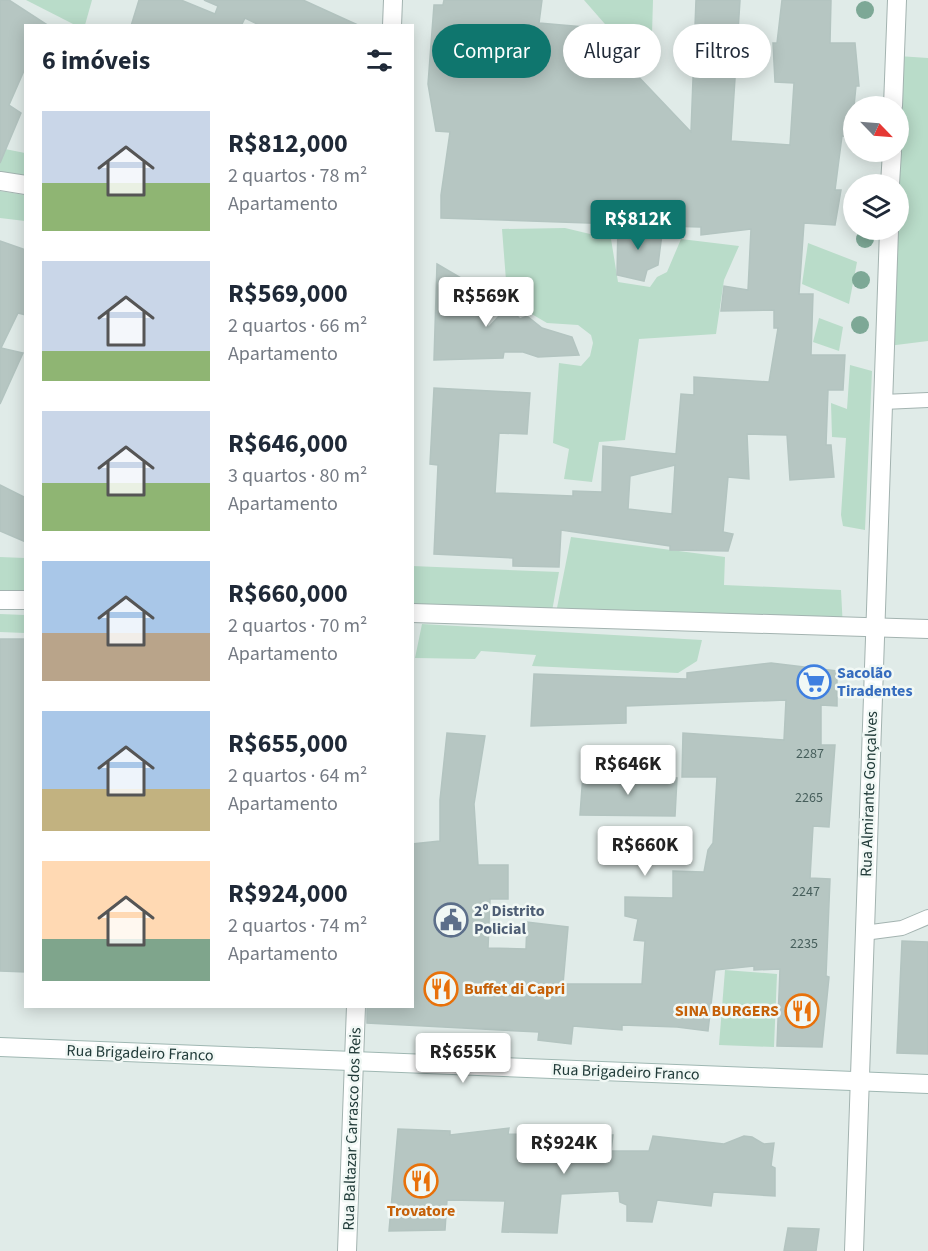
<!DOCTYPE html>
<html lang="pt">
<head>
<meta charset="utf-8">
<style>
  body { margin:0; font-family:"Source Sans 3",sans-serif; background:#f2f2f3; color:#1f2937; height:100vh; display:flex; flex-direction:column; font-size:22px; white-space:nowrap }
  * { box-sizing:border-box; margin:0 }
  p { font-size:20px; color:#747a83 }
  .icon { flex:none; width:33px; height:33px; fill:none; stroke:currentColor; stroke-width:2; stroke-linecap:round; stroke-linejoin:round }
  .map { position:relative; flex:1; overflow:hidden }
  .side { position:absolute; left:24px; top:24px; width:390px; height:984px; display:flex; flex-direction:column; background:#fff; border-radius:0px; box-shadow:0 3px 15px #0003 }
  .side>* { flex:none }
  .top-card { position:absolute; left:432px; top:24px; width:405px; height:54px; display:flex; gap:12px }
  .needle { width:39px; rotate:115deg }
  .tools { position:absolute; left:843px; top:96px; display:grid; gap:12px }
  .tools a { display:grid; place-items:center; width:66px; height:66px; border-radius:50%; background:#fff; box-shadow:0 3px 15px #0003; font-size:30px }
  .price { position:absolute; translate:-50% -51px; padding:0 14px; border-radius:6px; background:#fff; color:#222; font-size:20px; line-height:39px; filter:drop-shadow(0 2px 3px #0008) }
  .price::after { content:''; position:absolute; left:50%; top:36px; width:18px; height:14px; margin-left:-9px; background:inherit; clip-path:polygon(0 0,100% 0,50% 100%) }
  .price.active { background:#0f766e; color:#fff }
  ul { padding:0; list-style:none }
  li { display:flex; align-items:center; gap:18px; height:150px; padding:0 18px }
  li span { display:grid; place-items:center; flex:none; width:168px; height:120px; border-radius:0px; color:#555 }
  li>.icon { margin-inline-start:auto }
  span .icon { width:72px; height:72px; fill:#fffc; stroke-width:1 }
  li b { font-size:26px }
  h2 { display:flex; justify-content:space-between; align-items:center; height:72px; padding:0 18px; font-size:26px }
  .tag { padding:0 21px; border-radius:27px; background:#fff; box-shadow:0 3px 15px #0003; font-size:21px; line-height:54px }
  .tag.active { background:#0f766e; color:#fff }
  .map>svg:first-child { display:block }
  .green { fill:#b9dcc9 }
  .building { fill:#b6c6c2; stroke:#b3c4c0; stroke-width:1.5; fill-rule:evenodd }
  .lines { fill:none; stroke-linecap:round; stroke-linejoin:round }
  .service-casing { stroke:#a3b3b0; stroke-width:16 }
  .minor-casing { stroke:#a3b3b0; stroke-width:20 }
  .tertiary-casing { stroke:#a3b3b0; stroke-width:20 }
  .secondary-casing { stroke:#9fb7b2; stroke-width:20 }
  .service { stroke:#fff; stroke-width:14 }
  .minor { stroke:#fff; stroke-width:18 }
  .tertiary { stroke:#fff; stroke-width:18 }
  .secondary { stroke:#fff; stroke-width:18 }
  .tree { fill:#7da896 }
  .labels { text-anchor:middle; dominant-baseline:central; stroke-width:5; stroke-linejoin:round; paint-order:stroke }
  .number-label { font-size:14px; fill:#465e5b }
  .shop-label { font-size:16px; font-weight:bold; fill:#366cbe; stroke:#f1f8f5; text-anchor:start }
  .street-label { font-size:16px; fill:#213b39; stroke:#f1f8f5 }
  .service-label { font-size:16px; font-weight:bold; fill:#4e5e75; stroke:#f1f8f5; text-anchor:start }
  .food-label { font-size:16px; font-weight:bold; fill:#c56008; stroke:#f1f8f5; text-anchor:start }
</style>
</head>
<body>
<div class="map">
<svg width="928" height="1251" viewBox="0 0 928 1251">
  <rect width="100%" height="100%" fill="#e0ebe8"/>
  <g class="green">
    <path d="M26,0H92L85,25L77,26Z"/>
    <path d="M584,0H653L652,34H641L632,55Z"/>
    <path d="M898,56L928,58V341L888,346L892,230H898Z"/>
    <path d="M0,148L25,153V179L0,176Z"/>
    <path d="M0,191L25,195V221L0,218Z"/>
    <path d="M565,228L611,239L618,282L650,287L657,277L667,272L681,239L739,246L724,280L716,334L639,339L625,440L599,442L592,482L564,479L569,449L553,443L559,363L581,366L590,356L593,343L591,335L578,325L547,323L530,313L508,306L502,229Z"/>
    <path d="M808,243L857,262L849,304L802,284Z"/>
    <path d="M819,318L843,327L839,351L813,342Z"/>
    <path d="M850,365L872,371L865,530L843,526L841,515L846,438L832,437L831,403L847,409Z"/>
    <path d="M571,537L725,557L724,585L841,590L843,629L555,618Z"/>
    <path d="M0,557L25,558V604H0Z"/>
    <path d="M412,566L559,572L551,617L413,609Z"/>
    <path d="M0,614L25,615V633L0,632Z"/>
    <path d="M422,624L702,640L697,661L678,673L532,666L536,655L481,651L475,659L415,658Z"/>
    <path d="M725,970L777,974L774,1047L719,1045Z"/>
  </g>
  <g class="building">
    <path d="M0,0H9L49,26H26V66L9,105L21,113L0,163Z"/>
    <path d="M139,0H181L215,14L218,6L204,0H303L360,26H261L245,18L241,26H131Z"/>
    <path d="M444,0H542L539,23L607,29L600,63L631,69L691,132L696,0H740L731,141L790,145L794,83L775,82L773,43H777L782,0H831L830,43H855L859,86H856L854,106L852,136H842L835,190H841L835,225L804,223L799,294H813L811,355H845L843,390H828L826,445H831L834,477L790,480L787,435L747,434L749,479L728,477L723,532L733,534L728,551L670,550V546L561,530L559,567L513,566V558L434,554L438,465L430,464L434,388L530,393L527,434L499,433L495,493L573,496V491L602,492L603,446L676,454L681,394L694,395V377L769,382L778,328H774V310L721,311L724,286L748,290L751,229L701,235V227L663,226L658,265L647,270L644,281L617,275L618,224L441,218V195L450,132L436,131L428,84L434,5H443ZM675,465L672,514L628,509L630,476Z"/>
    <path d="M0,241L26,250V315L18,313L1,348L23,353L0,404Z"/>
    <path d="M437,264L466,281L465,289L484,299L488,328L508,306L520,319L527,316L542,328L572,337L579,355L538,357L523,352H504L503,358L434,360Z"/>
    <path d="M0,485L26,498V542L0,531Z"/>
    <path d="M0,639H26V972L0,971Z"/>
    <path d="M771,663L837,671V706L821,705V745H835L829,827L813,826L810,878L830,879L826,976L829,977L822,1047L777,1046L780,969L754,970V966L715,970L708,1031L677,1027L622,1025V1030L573,1026L571,1044L538,1040L539,1032L367,1023V1006H412V844L440,841V800L447,733L485,736L474,804L478,865H508V899H490L488,948L526,949L527,922L568,927L563,984H642L645,941L634,940L638,919L625,916V897L673,898V871L704,872L708,850L713,843L717,777H682L683,733L784,740L786,700L626,706V723L531,726L534,674L687,679V673Z"/>
    <path d="M583,774L677,778L675,816L580,815Z"/>
    <path d="M902,941L928,942V1054L897,1053Z"/>
    <path d="M509,1128L508,1134L613,1135L611,1151H649L653,1136L724,1144L744,1136L752,1137L764,1144L774,1143L771,1166L775,1168V1196L713,1192L711,1206L657,1200L652,1222L627,1221V1205L620,1202L619,1191L561,1194L557,1233L502,1232L505,1201L447,1200L445,1230L389,1231L398,1129L450,1131V1135Z"/>
    <path d="M788,1228L819,1229L816,1251H784Z"/>
  </g>
  <g class="lines">
    <g class="service-casing">
      <g id="service">
        <path d="M883,402L928,400"/>
        <path d="M864,933L902,928L928,917"/>
      </g>
    </g>
    <g class="minor-casing">
      <g id="minor">
        <path d="M392,26L393,0"/>
        <path d="M0,181L26,185"/>
        <path d="M0,600H26"/>
        <path d="M412,613L928,629"/>
        <path d="M347,1251L356,1006"/>
      </g>
    </g>
    <g class="tertiary-casing">
      <g id="tertiary">
        <path d="M893,106L897,0"/>
        <path d="M890,184L892,152"/>
        <path d="M854,1251L889,230"/>
      </g>
    </g>
    <g class="secondary-casing">
      <path id="secondary" d="M0,1047L928,1084"/>
    </g>
    <use href="#service" class="service"/>
    <use href="#minor" class="minor"/>
    <use href="#tertiary" class="tertiary"/>
    <use href="#secondary" class="secondary"/>
  </g>
  <g class="tree">
    <circle cx="865" cy="10" r="9"/>
    <circle cx="865" cy="239" r="9"/>
    <circle cx="861" cy="280" r="9"/>
    <circle cx="860" cy="325" r="9"/>
  </g>
  <defs>
    <g id="supermarket-ring" transform="scale(1.725)"><circle r="9.5" fill="#f1f8f5" stroke="#3f7fe0" stroke-width="1.5"/><path d="M-6-5.5h2.5l.6 2H6L4.5 2H-2.5L-4.4-4H-6ZM-1.5 3.2a1.3 1.3 0 1 0 .1 0ZM3 3.2a1.3 1.3 0 1 0 .1 0Z" fill="#3f7fe0"/></g>
    <g id="civic-ring" transform="scale(1.725)"><circle r="9.5" fill="#f1f8f5" stroke="#5c6f8a" stroke-width="1.5"/><path d="M-.6-6.5H3V-4.5H.6V-3L4-1V1h2V6H-6V1h2V-1L-.6-3ZM-1.2 2.5V6h2.4V2.5Z" fill="#5c6f8a"/></g>
    <g id="restaurant-ring" transform="scale(1.725)"><circle r="9.5" fill="#f1f8f5" stroke="#e8710a" stroke-width="1.5"/><path d="M-5-6h1v4h1v-4h1v4h1v-4h1v5L-1.5 .5V6h-2V.5L-5-1ZM5-6V6H3V1.5H1.5Q1.5-4 5-6Z" fill="#e8710a"/></g>
  </defs>
  <g fill-rule="evenodd">
    <use href="#supermarket-ring" x="814" y="682"/>
    <use href="#civic-ring" x="451" y="920"/>
    <use href="#restaurant-ring" x="441" y="989"/>
    <use href="#restaurant-ring" x="802" y="1011"/>
    <use href="#restaurant-ring" x="421" y="1181"/>
  </g>
  <g class="labels">
    <g class="number-label">
      <text x="810" y="754">2287</text>
      <text x="809" y="798">2265</text>
      <text x="806" y="892">2247</text>
      <text x="804" y="944">2235</text>
    </g>
    <g class="shop-label">
      <text x="837" y="673">Sacolão<tspan x="837" dy="18">Tiradentes</tspan></text>
    </g>
    <g class="street-label">
      <text transform="translate(869 794) rotate(-88)">Rua Almirante Gonçalves</text>
      <text transform="translate(140 1053) rotate(2)">Rua Brigadeiro Franco</text>
      <text transform="translate(626 1072) rotate(2)">Rua Brigadeiro Franco</text>
      <text transform="translate(352 1129) rotate(-88)">Rua Baltazar Carrasco dos Reis</text>
    </g>
    <g class="service-label">
      <text x="474" y="911">2º Distrito<tspan x="474" dy="18">Policial</tspan></text>
    </g>
    <g class="food-label">
      <text x="464" y="989">Buffet di Capri</text>
      <text x="779" y="1011" text-anchor="end">SINA BURGERS</text>
      <text x="421" y="1211" text-anchor="middle">Trovatore</text>
    </g>
  </g>
</svg>
<div class="tools">
<a><svg class="needle" viewBox="-14 -14 28 28"><path d="M0-13l5 13h-10z" fill="#e53935"/><path d="M0 13l5-13h-10z" fill="#747a83"/></svg></a>
<a><svg class="icon" aria-label="layers" viewBox="0 0 24 24"><path d="M12 4l9 5-9 5-9-5zM3 14l9 5 9-5"/></svg></a>
</div>
<b class="price active" style="left:638px;top:251px">R$812K</b>
<b class="price" style="left:486px;top:328px">R$569K</b>
<b class="price" style="left:628px;top:796px">R$646K</b>
<b class="price" style="left:645px;top:877px">R$660K</b>
<b class="price" style="left:463px;top:1084px">R$655K</b>
<b class="price" style="left:564px;top:1175px">R$924K</b>
<div class="top-card">
<a class="tag active">Comprar</a>
<a class="tag">Alugar</a>
<a class="tag">Filtros</a>
</div>
<section class="side">
<h2>6 imóveis<svg class="icon" aria-label="filters" viewBox="0 0 24 24"><path d="M4 7h16M4 17h16"/><circle cx="9" cy="7" r="2"/><circle cx="15" cy="17" r="2"/></svg></h2>
<ul>
<li><span style="background:linear-gradient(#c9d6e8 60%,#8fb573 0)"><svg class="icon" aria-label="home" viewBox="0 0 24 24"><path d="M3 11l9-7 9 7M6 9v11h12V9"/></svg></span><div><b>R$812,000</b><p>2 quartos · 78 m²</p><p>Apartamento</p></div></li>
<li><span style="background:linear-gradient(#c9d6e8 75%,#8fb573 0)"><svg class="icon" aria-label="home" viewBox="0 0 24 24"><path d="M3 11l9-7 9 7M6 9v11h12V9"/></svg></span><div><b>R$569,000</b><p>2 quartos · 66 m²</p><p>Apartamento</p></div></li>
<li><span style="background:linear-gradient(#c9d6e8 60%,#8fb573 0)"><svg class="icon" aria-label="home" viewBox="0 0 24 24"><path d="M3 11l9-7 9 7M6 9v11h12V9"/></svg></span><div><b>R$646,000</b><p>3 quartos · 80 m²</p><p>Apartamento</p></div></li>
<li><span style="background:linear-gradient(#a9c7e8 60%,#b9a48a 0)"><svg class="icon" aria-label="home" viewBox="0 0 24 24"><path d="M3 11l9-7 9 7M6 9v11h12V9"/></svg></span><div><b>R$660,000</b><p>2 quartos · 70 m²</p><p>Apartamento</p></div></li>
<li><span style="background:linear-gradient(#a9c7e8 65%,#c2b280 0)"><svg class="icon" aria-label="home" viewBox="0 0 24 24"><path d="M3 11l9-7 9 7M6 9v11h12V9"/></svg></span><div><b>R$655,000</b><p>2 quartos · 64 m²</p><p>Apartamento</p></div></li>
<li><span style="background:linear-gradient(#ffd9b3 65%,#7fa58c 0)"><svg class="icon" aria-label="home" viewBox="0 0 24 24"><path d="M3 11l9-7 9 7M6 9v11h12V9"/></svg></span><div><b>R$924,000</b><p>2 quartos · 74 m²</p><p>Apartamento</p></div></li>
</ul>
</section>
</div>
</body>
</html>
